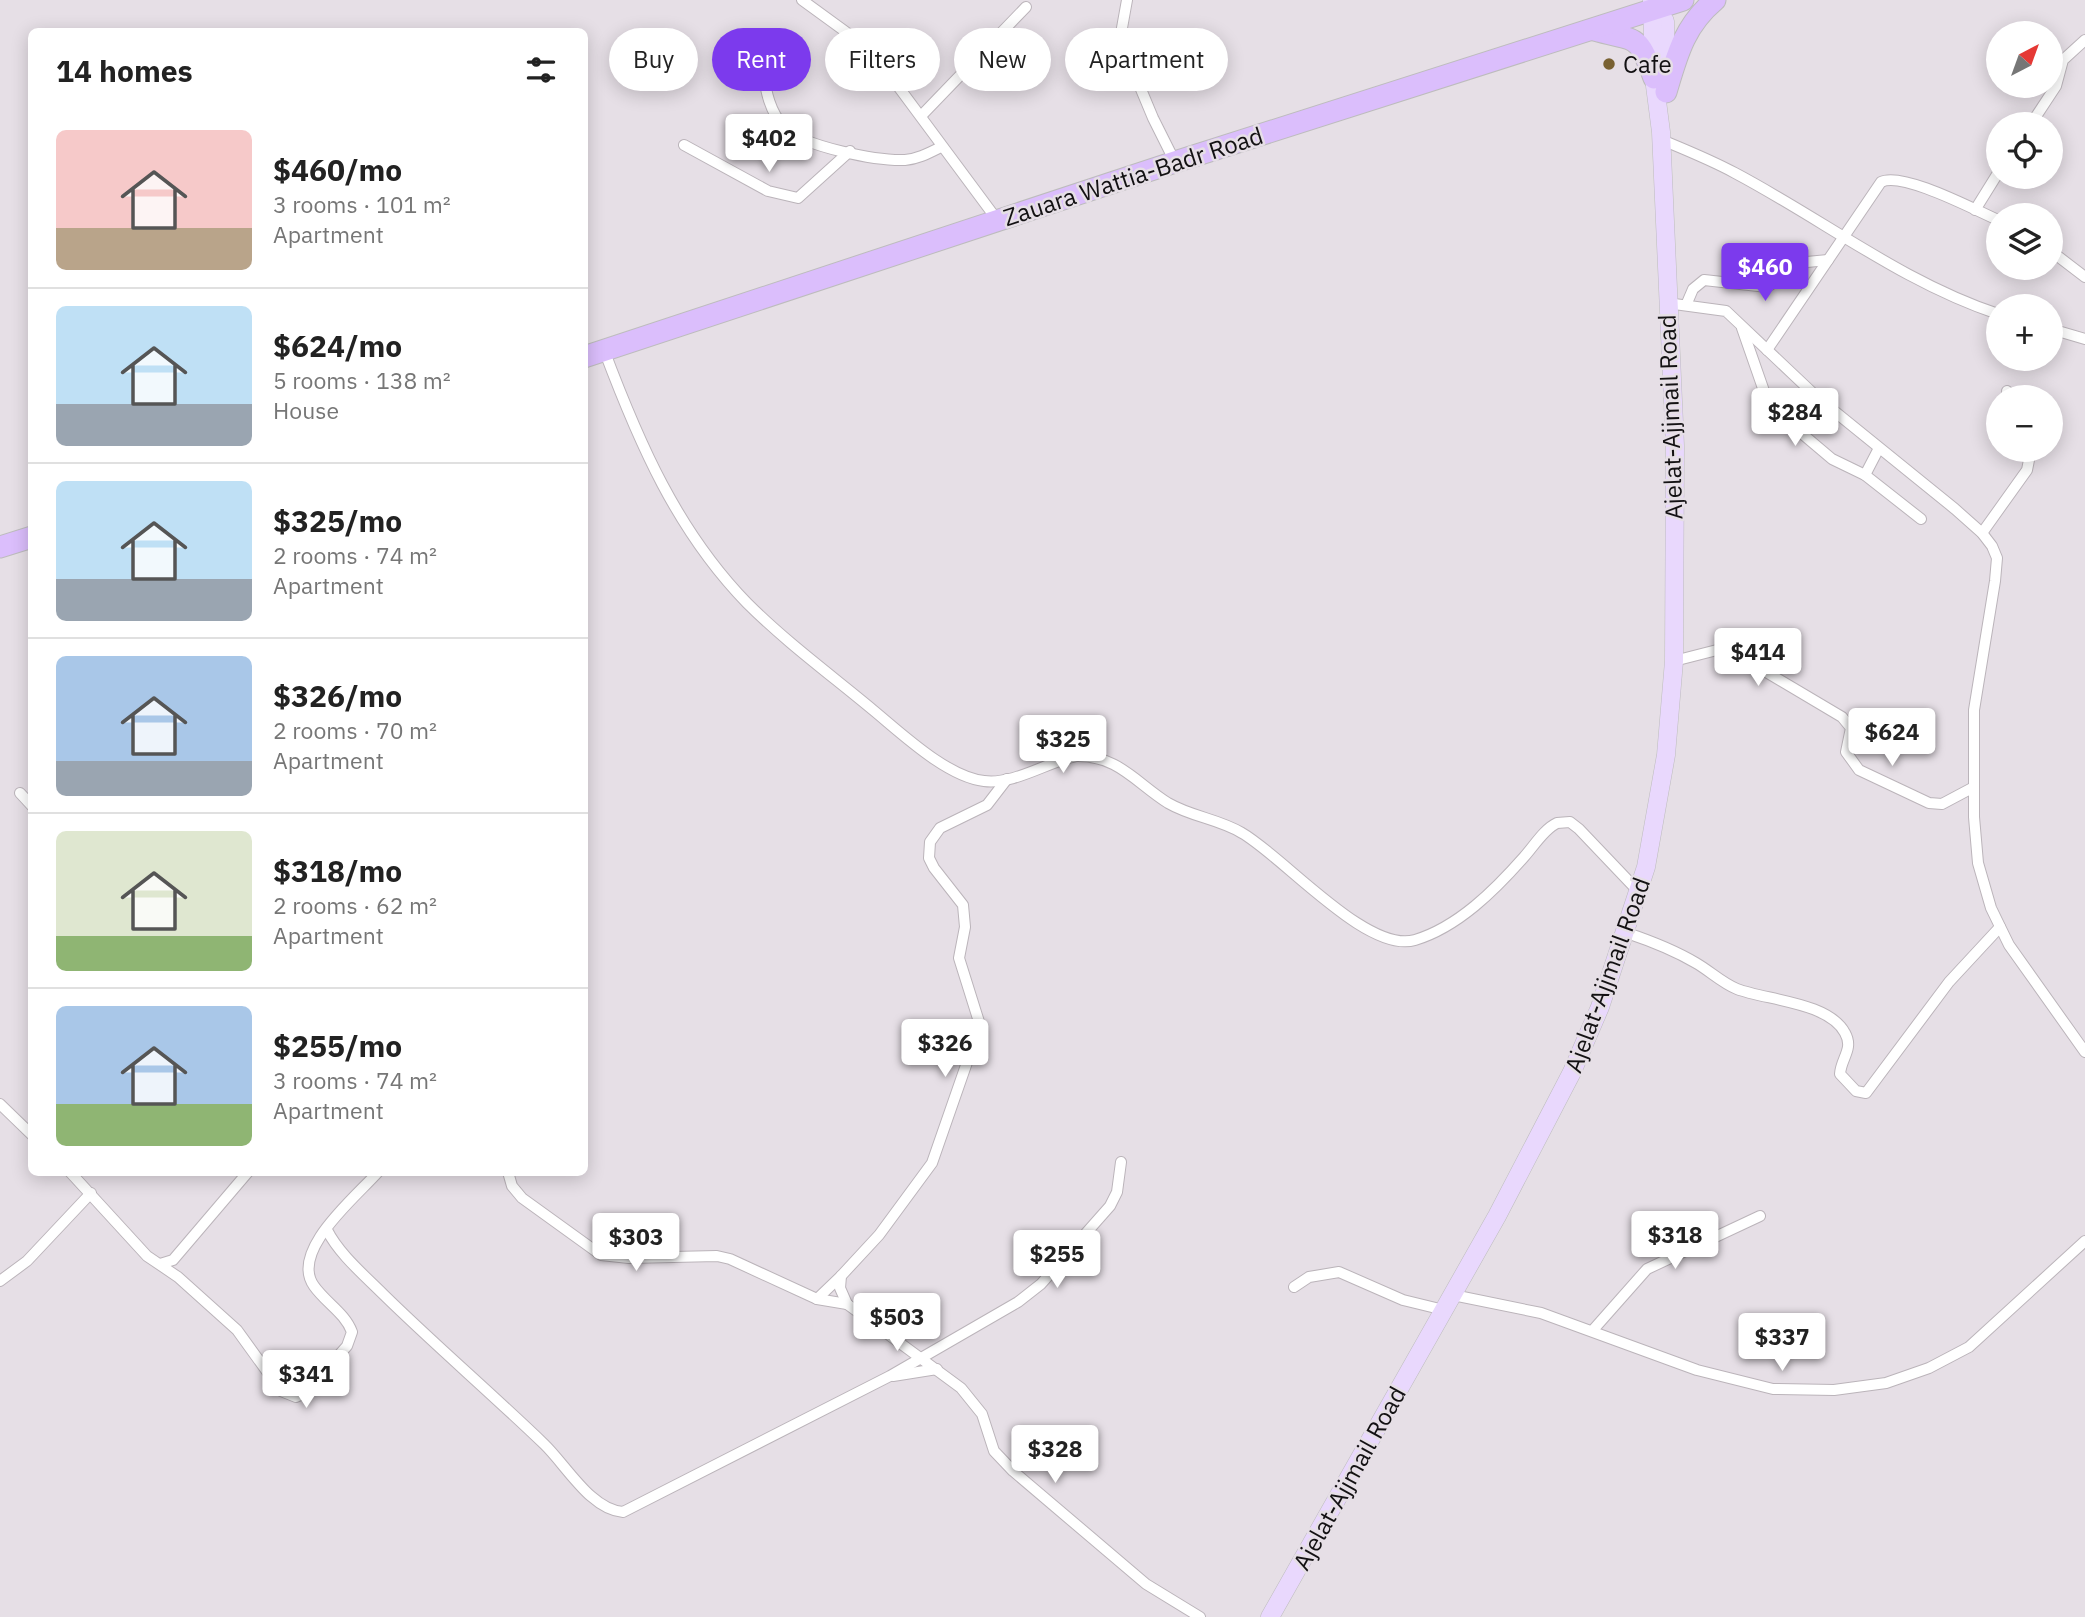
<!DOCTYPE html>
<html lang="en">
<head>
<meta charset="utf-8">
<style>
  body { margin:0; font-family:"IBM Plex Sans",sans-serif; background:#f6f6f6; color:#222; height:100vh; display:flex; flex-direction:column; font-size:26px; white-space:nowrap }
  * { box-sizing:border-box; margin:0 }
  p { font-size:23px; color:#767676 }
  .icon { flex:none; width:38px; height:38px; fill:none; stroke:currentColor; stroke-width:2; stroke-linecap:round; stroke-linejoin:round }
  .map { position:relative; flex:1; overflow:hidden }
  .side { position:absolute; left:28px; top:28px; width:560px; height:1148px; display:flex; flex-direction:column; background:#fff; border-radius:10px; box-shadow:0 4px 18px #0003 }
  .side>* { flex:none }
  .banner { position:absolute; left:609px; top:28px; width:665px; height:63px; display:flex; gap:14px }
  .needle { width:46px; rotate:41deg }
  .tools { position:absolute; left:1986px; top:21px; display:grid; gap:14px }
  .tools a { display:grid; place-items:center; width:77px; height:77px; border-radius:50%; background:#fff; box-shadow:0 4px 18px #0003; font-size:35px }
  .price { position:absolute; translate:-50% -60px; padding:0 16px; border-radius:7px; background:#fff; color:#222; font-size:23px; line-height:46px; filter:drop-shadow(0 2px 4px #0008) }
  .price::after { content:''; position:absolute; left:50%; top:42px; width:21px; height:16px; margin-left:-10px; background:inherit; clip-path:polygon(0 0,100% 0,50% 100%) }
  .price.current { background:#7c3aed; color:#fff }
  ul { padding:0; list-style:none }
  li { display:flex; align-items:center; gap:21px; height:175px; padding:0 28px }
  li+li { border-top:2px solid #e0e0e0 }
  li span { display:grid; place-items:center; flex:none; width:196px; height:140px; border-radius:10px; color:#555 }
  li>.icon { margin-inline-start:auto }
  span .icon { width:84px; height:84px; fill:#fffc; stroke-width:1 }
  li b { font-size:30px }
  h2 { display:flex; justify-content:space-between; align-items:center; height:84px; padding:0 28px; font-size:30px }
  .tag { padding:0 24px; border-radius:32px; background:#fff; box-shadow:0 4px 18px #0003; font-size:24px; line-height:63px }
  .tag.current { background:#7c3aed; color:#fff }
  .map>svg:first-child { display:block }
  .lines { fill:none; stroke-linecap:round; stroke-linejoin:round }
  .street-casing { stroke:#bbb4ba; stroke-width:12 }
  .primary-casing { stroke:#bdbcbd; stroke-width:19 }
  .highway-casing { stroke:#bdbcbd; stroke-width:23 }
  .street { stroke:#fff; stroke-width:10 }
  .primary { stroke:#e9d8fd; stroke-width:18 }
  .highway { stroke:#dbbefc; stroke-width:21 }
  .poi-dot { fill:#796132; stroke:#e6dfe6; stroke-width:2.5 }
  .labels { text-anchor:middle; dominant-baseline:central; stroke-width:5; stroke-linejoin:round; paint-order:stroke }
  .poi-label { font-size:24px; fill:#131113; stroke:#e6dfe6; text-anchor:start }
  .street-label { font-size:24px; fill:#131113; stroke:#e6dfe6 }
</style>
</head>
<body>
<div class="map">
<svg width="2085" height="1617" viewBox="0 0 2085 1617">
  <rect width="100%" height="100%" fill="#e6dfe6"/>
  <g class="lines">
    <g class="street-casing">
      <g id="street">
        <path d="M802,0L846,32L883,66L998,221"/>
        <path d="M1127,0L1120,39L1153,118L1175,162"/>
        <path d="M763,72C766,92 770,112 784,127C803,147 878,161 905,160C918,159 929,153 941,147"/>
        <path d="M921,116L1026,7"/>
        <path d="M2031,124L2056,86L2063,60L2085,40"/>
        <path d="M1662,140C1686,150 1711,160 1735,173C1824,220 1902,282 1998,314"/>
        <path d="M684,145L768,191L798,198L850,151"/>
        <path d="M1975,210L1998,173"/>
        <path d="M2051,251L2085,277"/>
        <path d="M1667,303L1726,311L1818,398L1955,509L1982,533L1992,546L1997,558L1995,581L1974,710V817L1978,863L1991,908L2009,945L2085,1052"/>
        <path d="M1687,303L1693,289L1704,280L1767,287L1807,262L1828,260"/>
        <path d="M1742,328L1765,394L1780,415L1832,459L1865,475L1921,519"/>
        <path d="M2051,329L2085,339"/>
        <path d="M604,350C639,443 677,531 747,603C786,642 831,675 873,710C901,733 947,777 984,781C1014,785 1047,762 1076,756C1118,755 1136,783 1168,803C1192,817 1219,819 1242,833C1284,857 1367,954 1415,940C1458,927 1495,890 1524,857C1534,846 1544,829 1557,823L1570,822L1579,829L1639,892"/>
        <path d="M1767,350L1881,182C1902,171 1975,210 1998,220"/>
        <path d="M2007,391L2010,397"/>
        <path d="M1865,475L1878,450"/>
        <path d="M1982,533L2027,470L2031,450"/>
        <path d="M1674,661L1717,650L1736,654L1842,717L1851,728L1846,752L1859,770L1929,803L1942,804L1974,787"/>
        <path d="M1007,779L987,805L940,828L930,842L929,858L934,868L963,905L965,927L959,958L980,1025L932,1163L879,1235L841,1276L840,1288L847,1304L961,1388L982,1414L994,1451L1013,1471L1146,1584L1200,1617"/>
        <path d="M20,793L32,806"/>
        <path d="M1627,933C1651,941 1674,950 1696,963C1710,971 1722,983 1737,989C1765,1000 1829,1002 1845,1033C1854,1049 1841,1058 1840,1074L1856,1091L1866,1093L1949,982L2000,927"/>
        <path d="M0,1104L32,1135"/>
        <path d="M70,1172L147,1256L178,1277L237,1330L281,1391L296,1397L305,1393L347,1346L352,1332C345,1313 326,1303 314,1286C289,1251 356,1197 378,1172"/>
        <path d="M508,1172L512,1186L522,1198L601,1255L629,1258L717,1256L730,1259L817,1299L847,1304"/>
        <path d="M327,1230C339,1254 364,1275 383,1294C435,1345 491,1393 544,1444C566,1465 591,1510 623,1512L890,1376L1018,1302L1041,1284L1110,1206L1117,1192L1121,1162"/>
        <path d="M160,1264L173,1260L248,1172"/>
        <path d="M0,1281L27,1261L91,1193"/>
        <path d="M1294,1287L1309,1277L1339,1272L1403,1300L1444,1310"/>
        <path d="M1453,1295L1541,1313L1697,1370L1773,1389L1834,1390L1886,1383L1929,1368L1969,1347L2085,1241"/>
        <path d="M817,1299L841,1276"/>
        <path d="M1593,1330L1647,1269L1760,1216"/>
        <path d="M893,1376L937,1369"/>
      </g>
    </g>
    <g class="primary-casing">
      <g id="primary">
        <path d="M1665,21L1666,80"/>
        <path d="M1270,1617L1497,1216L1572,1072L1600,1007L1646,867L1666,755L1674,661L1675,446L1661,132L1654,78L1652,0"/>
      </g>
    </g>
    <g class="highway-casing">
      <g id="highway">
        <path d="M1594,30C1636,42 1637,31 1654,78"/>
        <path d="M1666,92C1677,55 1684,26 1715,0"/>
        <path d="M584,357L1175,162L1683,0"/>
        <path d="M0,547L32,537"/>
      </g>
    </g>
    <use href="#street" class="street"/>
    <use href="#primary" class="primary"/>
    <use href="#highway" class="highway"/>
  </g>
  <circle class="poi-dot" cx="1609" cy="64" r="7"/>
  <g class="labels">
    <g class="poi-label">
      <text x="1623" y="64">Cafe</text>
    </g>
    <g class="street-label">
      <text transform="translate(1133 176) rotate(-18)">Zauara Wattia-Badr Road</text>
      <text transform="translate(1670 417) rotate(-92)">Ajelat-Ajjmail Road</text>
      <text transform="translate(1607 975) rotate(-70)">Ajelat-Ajjmail Road</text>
      <text transform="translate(1349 1478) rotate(-61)">Ajelat-Ajjmail Road</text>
    </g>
  </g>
</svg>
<div class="tools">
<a><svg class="needle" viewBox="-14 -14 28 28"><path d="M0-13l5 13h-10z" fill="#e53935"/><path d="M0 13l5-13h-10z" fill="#767676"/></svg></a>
<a><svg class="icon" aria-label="locate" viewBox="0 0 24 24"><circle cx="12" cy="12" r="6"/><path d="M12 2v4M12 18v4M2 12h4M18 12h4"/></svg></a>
<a><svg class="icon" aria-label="layers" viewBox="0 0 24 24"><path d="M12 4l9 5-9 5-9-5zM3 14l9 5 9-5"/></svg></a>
<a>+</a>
<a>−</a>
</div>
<b class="price" style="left:769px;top:174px">$402</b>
<b class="price current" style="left:1765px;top:303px">$460</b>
<b class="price" style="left:1795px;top:448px">$284</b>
<b class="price" style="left:1758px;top:688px">$414</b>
<b class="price" style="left:1892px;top:768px">$624</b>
<b class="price" style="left:1063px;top:775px">$325</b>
<b class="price" style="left:945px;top:1079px">$326</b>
<b class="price" style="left:1675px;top:1271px">$318</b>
<b class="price" style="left:636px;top:1273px">$303</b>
<b class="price" style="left:1057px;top:1290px">$255</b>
<b class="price" style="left:897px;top:1353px">$503</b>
<b class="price" style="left:1782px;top:1373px">$337</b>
<b class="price" style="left:306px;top:1410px">$341</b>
<b class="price" style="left:1055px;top:1485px">$328</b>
<div class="banner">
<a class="tag">Buy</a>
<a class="tag current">Rent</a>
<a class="tag">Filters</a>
<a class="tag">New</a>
<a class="tag">Apartment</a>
</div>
<section class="side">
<h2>14 homes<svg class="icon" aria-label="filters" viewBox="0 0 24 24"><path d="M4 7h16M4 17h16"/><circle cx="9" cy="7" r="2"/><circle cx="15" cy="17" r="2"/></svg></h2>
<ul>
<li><span style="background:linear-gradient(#f6c9c9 70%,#b9a48a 0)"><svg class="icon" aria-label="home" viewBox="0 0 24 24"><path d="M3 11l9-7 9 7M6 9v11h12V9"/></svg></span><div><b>$460/mo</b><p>3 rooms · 101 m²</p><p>Apartment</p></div></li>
<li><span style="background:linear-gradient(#bfe0f5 70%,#9aa5b1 0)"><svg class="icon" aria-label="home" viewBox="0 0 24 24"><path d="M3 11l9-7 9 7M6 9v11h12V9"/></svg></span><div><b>$624/mo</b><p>5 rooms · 138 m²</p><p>House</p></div></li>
<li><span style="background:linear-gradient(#bfe0f5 70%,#9aa5b1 0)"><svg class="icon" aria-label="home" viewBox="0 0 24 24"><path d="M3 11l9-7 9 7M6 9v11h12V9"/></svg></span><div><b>$325/mo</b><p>2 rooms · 74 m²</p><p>Apartment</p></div></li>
<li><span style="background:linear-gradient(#a9c7e8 75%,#9aa5b1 0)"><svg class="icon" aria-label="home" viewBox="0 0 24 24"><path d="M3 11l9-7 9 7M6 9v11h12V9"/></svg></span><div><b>$326/mo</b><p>2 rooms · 70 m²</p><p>Apartment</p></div></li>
<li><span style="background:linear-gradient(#dfe7d0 75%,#8fb573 0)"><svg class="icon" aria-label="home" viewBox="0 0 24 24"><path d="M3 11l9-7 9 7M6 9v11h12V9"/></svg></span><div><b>$318/mo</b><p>2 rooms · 62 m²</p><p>Apartment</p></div></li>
<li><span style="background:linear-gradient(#a9c7e8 70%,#8fb573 0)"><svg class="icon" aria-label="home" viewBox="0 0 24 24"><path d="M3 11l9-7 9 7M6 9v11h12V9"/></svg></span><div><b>$255/mo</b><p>3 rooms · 74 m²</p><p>Apartment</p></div></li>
</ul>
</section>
</div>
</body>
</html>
